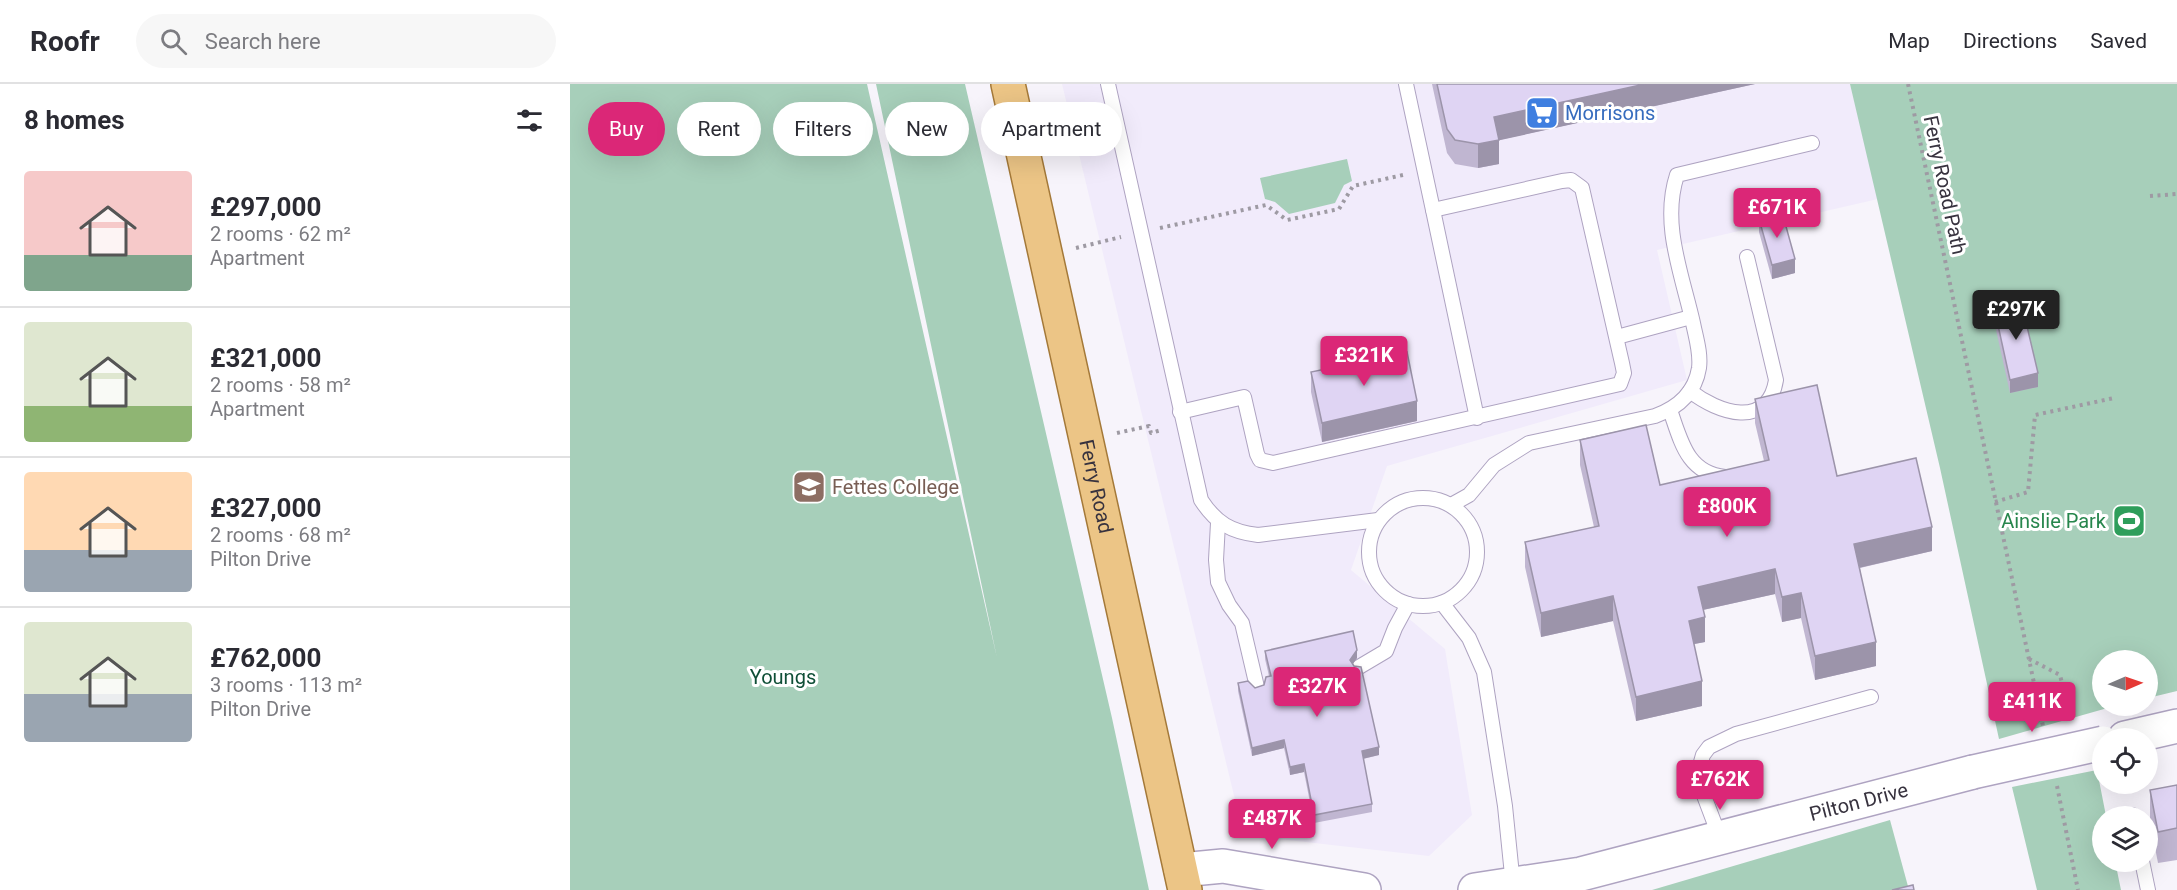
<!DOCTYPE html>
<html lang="en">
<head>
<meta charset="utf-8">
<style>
  body { margin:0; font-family:Roboto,sans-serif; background:#f7f7f7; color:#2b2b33; height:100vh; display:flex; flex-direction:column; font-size:22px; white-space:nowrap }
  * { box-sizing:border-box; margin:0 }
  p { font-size:20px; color:#7c7c81 }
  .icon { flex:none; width:33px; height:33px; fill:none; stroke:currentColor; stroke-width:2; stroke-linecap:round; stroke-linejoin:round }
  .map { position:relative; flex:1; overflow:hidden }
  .side { display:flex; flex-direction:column; background:#fff; width:570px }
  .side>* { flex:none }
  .banner { position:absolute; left:18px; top:18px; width:570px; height:54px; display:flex; gap:12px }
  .needle { width:39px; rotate:88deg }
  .fabs { position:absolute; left:1522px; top:566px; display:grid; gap:12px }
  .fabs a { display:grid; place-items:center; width:66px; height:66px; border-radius:50%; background:#fff; box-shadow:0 6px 24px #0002; font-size:30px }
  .price { position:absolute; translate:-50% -51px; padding:0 14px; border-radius:6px; background:#db2777; color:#fff; font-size:20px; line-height:39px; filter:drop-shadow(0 2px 3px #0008) }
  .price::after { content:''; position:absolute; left:50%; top:36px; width:18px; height:14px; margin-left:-9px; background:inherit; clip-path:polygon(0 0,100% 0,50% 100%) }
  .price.selected { background:#222; color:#fff }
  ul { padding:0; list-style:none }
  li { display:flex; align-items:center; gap:18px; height:150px; padding:0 24px }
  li+li { border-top:2px solid #e1e1e2 }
  li span { display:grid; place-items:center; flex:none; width:168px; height:120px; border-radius:6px; color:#555 }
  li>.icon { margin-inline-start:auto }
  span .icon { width:72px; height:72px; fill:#fffc; stroke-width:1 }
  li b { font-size:26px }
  h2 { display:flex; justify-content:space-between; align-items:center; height:72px; padding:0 24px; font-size:26px }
  .chip { padding:0 21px; border-radius:27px; background:#fff; box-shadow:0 6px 24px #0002; font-size:21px; line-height:54px }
  .chip.selected { background:#db2777; color:#fff }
  header { display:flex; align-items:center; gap:36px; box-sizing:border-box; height:84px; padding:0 30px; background:#fff; border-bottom:2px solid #e1e1e2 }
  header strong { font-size:28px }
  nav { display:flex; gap:33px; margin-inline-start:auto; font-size:21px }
  .search { width:420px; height:54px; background:#f7f7f7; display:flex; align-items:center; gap:15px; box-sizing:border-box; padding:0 21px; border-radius:33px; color:#7c7c81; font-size:22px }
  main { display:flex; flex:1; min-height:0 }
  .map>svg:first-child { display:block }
  .built { fill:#f1ebfb }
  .green { fill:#a7cfba }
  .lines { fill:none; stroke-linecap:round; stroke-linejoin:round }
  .service-casing { stroke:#aea3c1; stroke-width:16 }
  .tertiary-casing { stroke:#aea3c1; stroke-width:36 }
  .primary-casing { stroke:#a47939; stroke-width:36 }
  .path { stroke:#9e9aa3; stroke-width:4; stroke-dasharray:3 4.5; stroke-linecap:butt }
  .service { stroke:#fff; stroke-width:14 }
  .tertiary { stroke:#fff; stroke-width:33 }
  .primary { stroke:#ecc586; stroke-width:33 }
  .tertiary-bridge-casing { stroke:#aea3c1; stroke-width:36; stroke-linecap:butt }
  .tertiary-bridge { stroke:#fff; stroke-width:33 }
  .wall { fill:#c0b6d1 }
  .shaded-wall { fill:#9c94aa }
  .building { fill:#dfd4f3; stroke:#9c94aa; stroke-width:1.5 }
  .labels { text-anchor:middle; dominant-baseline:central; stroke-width:6; stroke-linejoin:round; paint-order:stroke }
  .shop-label { font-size:20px; fill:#366cbe; stroke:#fff; text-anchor:start }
  .street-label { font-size:20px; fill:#37323e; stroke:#fff }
  .education-label { font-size:20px; fill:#785e54; stroke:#fff; text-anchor:start }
  .leisure-label { font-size:20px; fill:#27864d; stroke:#fff; text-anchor:end }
  .park-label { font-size:20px; fill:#0f4f37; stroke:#fff }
</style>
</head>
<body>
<header>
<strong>Roofr</strong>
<div class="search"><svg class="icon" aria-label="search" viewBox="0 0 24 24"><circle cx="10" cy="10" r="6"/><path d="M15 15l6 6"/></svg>Search here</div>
<nav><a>Map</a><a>Directions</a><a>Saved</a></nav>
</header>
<main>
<section class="side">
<h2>8 homes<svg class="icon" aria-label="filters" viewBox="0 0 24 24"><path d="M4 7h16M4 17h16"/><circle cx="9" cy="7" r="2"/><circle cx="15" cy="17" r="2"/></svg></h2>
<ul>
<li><span style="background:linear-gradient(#f6c9c9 70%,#7fa58c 0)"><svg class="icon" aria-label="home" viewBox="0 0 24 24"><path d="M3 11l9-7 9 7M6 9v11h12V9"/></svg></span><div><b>£297,000</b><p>2 rooms · 62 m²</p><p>Apartment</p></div></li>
<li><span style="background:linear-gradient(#dfe7d0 70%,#8fb573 0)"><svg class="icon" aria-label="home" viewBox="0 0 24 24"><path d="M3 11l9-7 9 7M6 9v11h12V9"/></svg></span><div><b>£321,000</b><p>2 rooms · 58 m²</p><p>Apartment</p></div></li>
<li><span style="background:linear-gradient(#ffd9b3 65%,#9aa5b1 0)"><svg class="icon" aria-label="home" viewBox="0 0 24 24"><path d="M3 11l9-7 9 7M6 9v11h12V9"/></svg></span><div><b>£327,000</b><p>2 rooms · 68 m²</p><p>Pilton Drive</p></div></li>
<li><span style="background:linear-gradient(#dfe7d0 60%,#9aa5b1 0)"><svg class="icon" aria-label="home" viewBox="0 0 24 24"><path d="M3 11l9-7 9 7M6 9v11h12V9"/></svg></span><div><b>£762,000</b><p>3 rooms · 113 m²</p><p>Pilton Drive</p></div></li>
</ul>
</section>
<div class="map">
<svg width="1607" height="806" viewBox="0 0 1607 806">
  <rect width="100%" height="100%" fill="#f7f4fb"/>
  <path class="built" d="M492,0H1280L1308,115L1087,166L1117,296L817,382L781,486L875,565L902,731L859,772L690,753L668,728Z"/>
  <g class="green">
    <path d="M0,0H297L427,574L306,0H395L542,634L579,806H0Z"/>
    <path d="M1280,0H1607V607L1578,614V576H1533V621H1548L1429,655L1370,384Z"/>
    <path d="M777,75L782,97L774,101L765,119L719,130L705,118L695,115L690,94Z"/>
    <path d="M1527,686L1536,732H1533V777H1545L1551,806H1467L1442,703Z"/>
    <path d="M1320,736L1339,806H1082Z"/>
  </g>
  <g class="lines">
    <g class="service-casing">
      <g id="service">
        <path d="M538,0L631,416C646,439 661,448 688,451L808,436"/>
        <path d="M863,126L907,334"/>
        <path d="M1047,253L1121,233"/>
        <path d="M1120,307C1148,329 1198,346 1206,296L1177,173"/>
        <path d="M1100,326C1111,357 1117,389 1155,393"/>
        <path d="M610,328L674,313L687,370L690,376L703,379L1050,300L1054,289L1052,279L1012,104L1001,96L992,97L863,126L836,0"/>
        <circle cx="853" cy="468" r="54"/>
        <path d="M881,421L899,411L924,381L959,359L1085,332C1107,324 1125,309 1129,284C1131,269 1126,254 1123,239C1112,190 1091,140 1107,91L1242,59"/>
        <path d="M648,439L646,476L648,498L659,521L672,539L687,603"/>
        <path d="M872,519L899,554L914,588L935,722L943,801"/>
        <path d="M789,583L816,567L825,544L838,520"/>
        <path d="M1562,731V732"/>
        <path d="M1150,754L1130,701L1129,685L1133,671L1139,663L1166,650L1301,613"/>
        <path d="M1572,777L1578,806"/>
      </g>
    </g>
    <g class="tertiary-casing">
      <g id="tertiary">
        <path d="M1555,654L1607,642"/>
        <path d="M611,786L653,782L794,806"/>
        <path id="s1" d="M905,806L1011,790L1403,688"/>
      </g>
    </g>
    <g class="primary-casing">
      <g id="primary">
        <path id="s2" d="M438,0L615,806"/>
      </g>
    </g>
    <g class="path">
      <path d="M1338,0L1473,642"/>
      <path d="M1580,112L1607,110"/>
      <path d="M590,144L696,121L717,136L769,125L783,102L833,91"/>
      <path d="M506,164L551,153"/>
      <path d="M547,349L579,342L581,349L591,346V344"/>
      <path d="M1425,418L1458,408L1465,331L1544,314"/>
      <path d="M1459,575L1490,591L1500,632L1503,631"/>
      <path d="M1487,702L1508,806"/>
    </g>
    <use href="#service" class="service"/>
    <use href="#tertiary" class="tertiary"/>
    <use href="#primary" class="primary"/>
    <g class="tertiary-bridge-casing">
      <path id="tertiary-bridge" d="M1403,688L1533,659"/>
    </g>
    <use href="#tertiary-bridge" class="tertiary-bridge"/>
  </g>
  <g class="wall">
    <path d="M862,0H1185L929,56V80L908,84L885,80L877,69Z"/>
    <path d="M1189,135L1225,189L1202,195L1189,148Z"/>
    <path d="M1424,223L1468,303L1440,309L1424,237Z"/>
    <path d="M741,288L847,337L752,358L741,308Z"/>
    <path d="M1185,315L1267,392L1362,467L1290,484L1306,582L1245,596L1231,534L1212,538L1205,510L1133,526L1135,558L1124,560L1132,622L1066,637L1043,537L971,553L955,483V458L1024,443L1010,381V356L1090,401L1194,377L1185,339Z"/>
    <path d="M695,567L787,574L783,580L809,671L793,675L802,720V728L744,739L734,688L720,691L714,664L682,672L668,607V599L685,604L694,601L699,592L695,575Z"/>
    <path d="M1607,701V776L1588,779L1580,738V706Z"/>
  </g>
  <g class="shaded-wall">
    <path d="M1075,0H1185L926,57L929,56V80L908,84V60L924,33Z"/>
    <path d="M1225,175V189L1202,195V181Z"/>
    <path d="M1468,289V303L1440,309V296Z"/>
    <path d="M847,317V337L752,358V339Z"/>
    <path d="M1362,443V467L1284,485V460Z"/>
    <path d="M1205,485V510L1128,527V503Z"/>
    <path d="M1231,509V534L1212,538V513Z"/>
    <path d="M1043,512V537L971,553V529Z"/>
    <path d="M1135,533V558L1119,561V537Z"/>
    <path d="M1306,558V582L1245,596V572Z"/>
    <path d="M787,566V574L780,584V576Z"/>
    <path d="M1132,597V622L1066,637V613Z"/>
    <path d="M714,656V664L682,672V664Z"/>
    <path d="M809,663V671L792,675V667Z"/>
    <path d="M734,680V688L720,691V683Z"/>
  </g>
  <g class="building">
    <path d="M867,0H1075L924,33L929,56L908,60L885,56L877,45Z"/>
    <path d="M1212,128L1225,175L1202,181L1189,135Z"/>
    <path d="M1451,217L1468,289L1440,296L1424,223Z"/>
    <path d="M837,268L847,317L752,339L741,288Z"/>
    <path d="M1247,301L1267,392L1346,374L1362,443L1284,460L1306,558L1245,572L1231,509L1212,513L1205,485L1128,503L1135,533L1119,537L1132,597L1066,613L1043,512L971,529L955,458L1029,442L1010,356L1076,341L1090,401L1199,376L1185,315Z"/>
    <path d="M783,547L787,566L780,576L784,582L791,583L809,663L792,667L802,720L744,731L734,680L720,683L714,656L682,664L668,599L678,597L685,604L694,601L696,593L701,592L695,567Z"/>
    <path d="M1607,701V744L1588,748L1580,706Z"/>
    <path d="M1343,801L1344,806H1322Z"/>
  </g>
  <defs>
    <g id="supermarket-square" transform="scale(1.725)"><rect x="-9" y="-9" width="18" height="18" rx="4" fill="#3f7fe0" stroke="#fff"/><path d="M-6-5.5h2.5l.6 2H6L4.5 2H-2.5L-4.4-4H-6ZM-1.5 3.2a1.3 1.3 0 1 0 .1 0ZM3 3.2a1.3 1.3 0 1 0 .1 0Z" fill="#fff"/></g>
    <g id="school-square" transform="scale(1.725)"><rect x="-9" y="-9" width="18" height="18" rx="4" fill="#8d6e63" stroke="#fff"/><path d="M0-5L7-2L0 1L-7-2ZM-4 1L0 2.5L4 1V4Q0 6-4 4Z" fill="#fff"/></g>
    <g id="stadium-square" transform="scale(1.725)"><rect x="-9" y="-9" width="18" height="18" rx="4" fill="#2e9e5b" stroke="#fff"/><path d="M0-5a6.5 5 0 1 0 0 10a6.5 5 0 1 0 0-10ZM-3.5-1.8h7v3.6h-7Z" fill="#fff"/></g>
  </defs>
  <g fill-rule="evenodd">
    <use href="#supermarket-square" x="972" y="29"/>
    <use href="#school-square" x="239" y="403"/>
    <use href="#stadium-square" x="1559" y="437"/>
  </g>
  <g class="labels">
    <g class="shop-label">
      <text x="995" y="29">Morrisons</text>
    </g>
    <g class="street-label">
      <text transform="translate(1375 101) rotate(78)">Ferry Road Path</text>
      <text stroke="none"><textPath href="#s2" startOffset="412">Ferry Road</textPath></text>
      <text stroke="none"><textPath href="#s1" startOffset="394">Pilton Drive</textPath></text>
    </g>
    <g class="education-label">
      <text x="262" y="403">Fettes College</text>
    </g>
    <g class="leisure-label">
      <text x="1536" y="437">Ainslie Park</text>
    </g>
    <g class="park-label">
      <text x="213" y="593">Youngs</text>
    </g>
  </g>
</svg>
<div class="fabs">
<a><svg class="needle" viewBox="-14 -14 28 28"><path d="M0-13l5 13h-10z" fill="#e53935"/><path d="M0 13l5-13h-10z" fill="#7c7c81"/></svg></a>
<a><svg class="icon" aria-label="locate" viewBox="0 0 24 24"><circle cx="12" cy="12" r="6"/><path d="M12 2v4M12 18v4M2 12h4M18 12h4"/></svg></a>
<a><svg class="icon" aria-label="layers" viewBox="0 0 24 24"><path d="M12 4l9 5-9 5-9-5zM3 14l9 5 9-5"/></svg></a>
</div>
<b class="price" style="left:1207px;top:155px">£671K</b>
<b class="price selected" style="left:1446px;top:257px">£297K</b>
<b class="price" style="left:794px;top:303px">£321K</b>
<b class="price" style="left:1157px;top:454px">£800K</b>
<b class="price" style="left:747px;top:634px">£327K</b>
<b class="price" style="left:1462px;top:649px">£411K</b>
<b class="price" style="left:1150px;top:727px">£762K</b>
<b class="price" style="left:702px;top:766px">£487K</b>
<div class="banner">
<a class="chip selected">Buy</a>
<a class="chip">Rent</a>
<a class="chip">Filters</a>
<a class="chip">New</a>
<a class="chip">Apartment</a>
</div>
</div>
</main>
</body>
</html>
